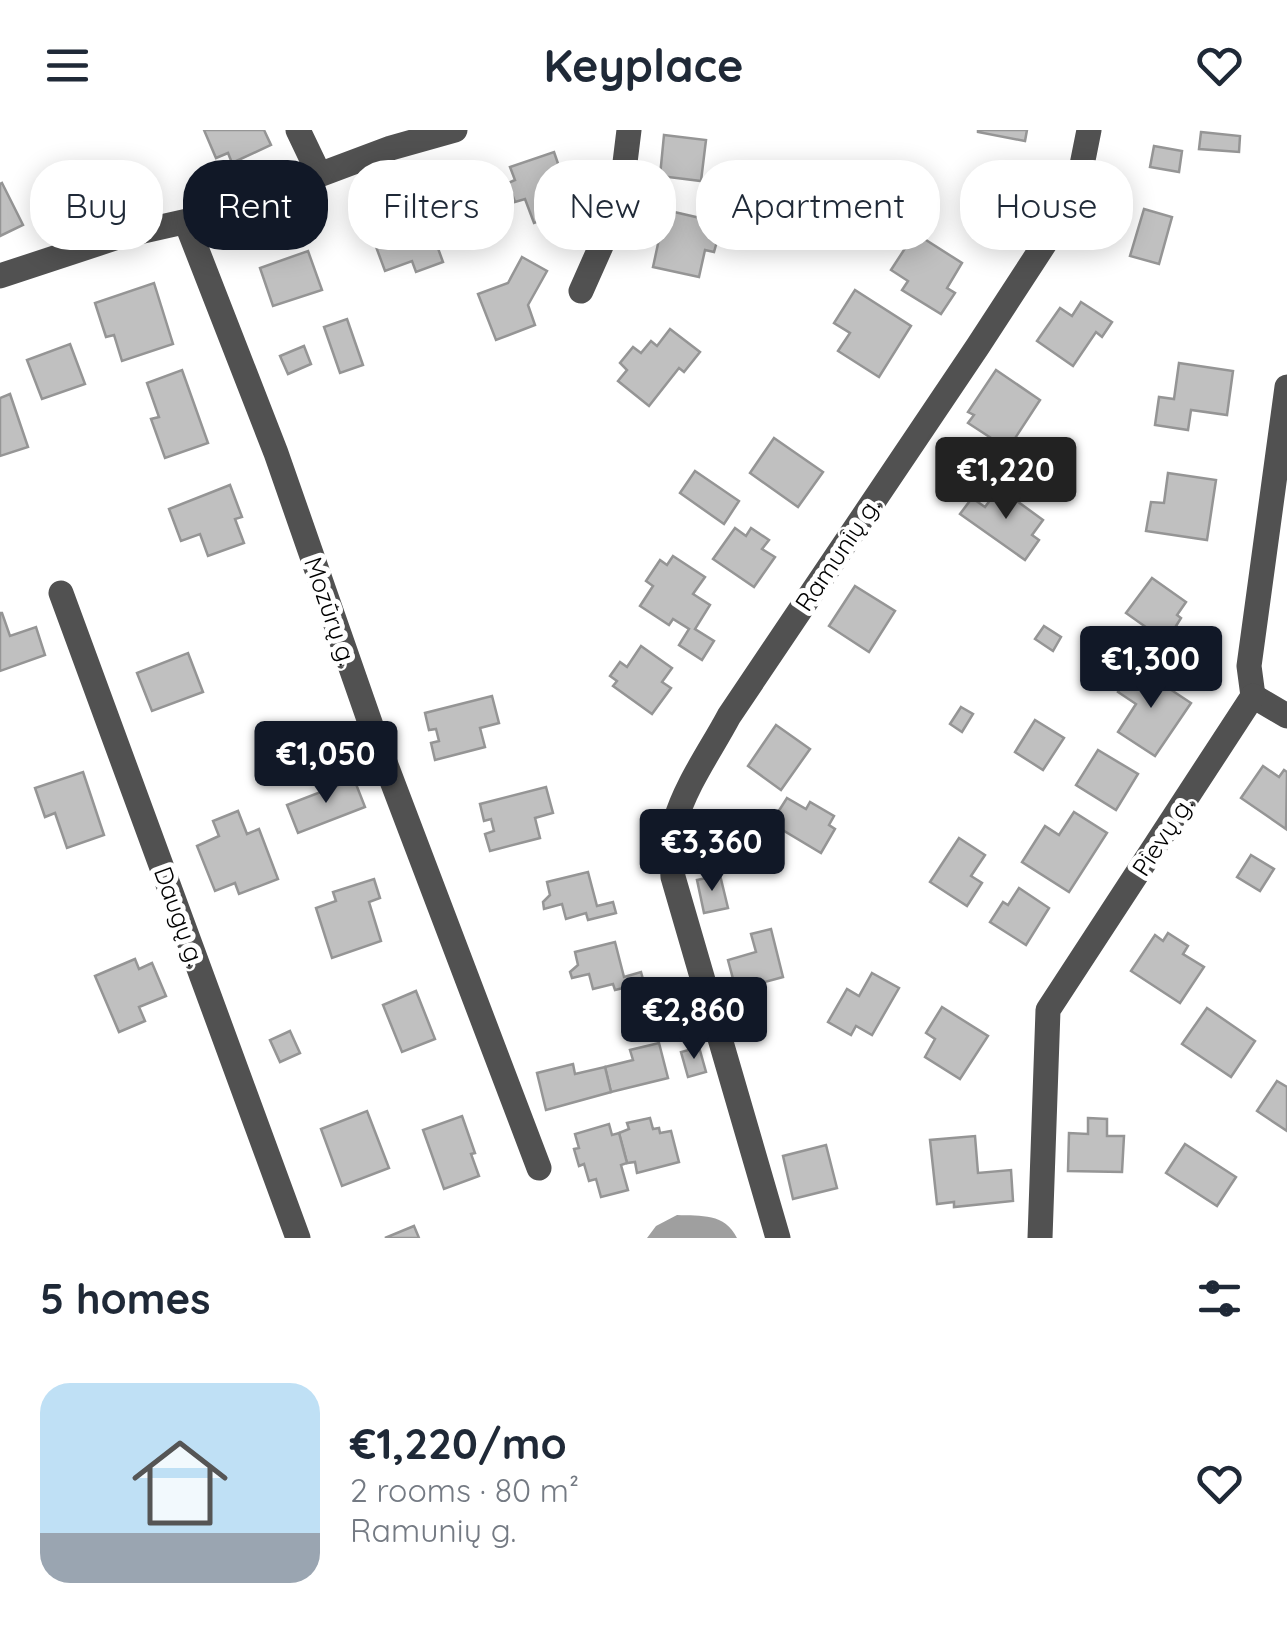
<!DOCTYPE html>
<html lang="en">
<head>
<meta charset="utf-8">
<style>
  body { margin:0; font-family:Quicksand,sans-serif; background:#f6f6f7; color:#1f2937; height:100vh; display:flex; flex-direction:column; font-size:38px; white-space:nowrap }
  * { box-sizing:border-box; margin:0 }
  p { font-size:32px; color:#747a83 }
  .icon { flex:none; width:55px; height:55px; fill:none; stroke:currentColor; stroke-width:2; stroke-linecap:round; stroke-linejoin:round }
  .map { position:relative; height:1108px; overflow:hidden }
  .side { display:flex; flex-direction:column; background:#fff; flex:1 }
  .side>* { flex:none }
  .guide { position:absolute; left:30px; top:30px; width:1228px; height:90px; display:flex; gap:20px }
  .price { position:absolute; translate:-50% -85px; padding:0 22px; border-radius:10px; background:#111827; color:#fff; font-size:32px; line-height:65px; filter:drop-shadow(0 2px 5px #0008) }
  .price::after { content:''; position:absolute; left:50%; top:60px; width:30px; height:22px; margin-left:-15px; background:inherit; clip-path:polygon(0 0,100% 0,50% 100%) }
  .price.current { background:#222; color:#fff }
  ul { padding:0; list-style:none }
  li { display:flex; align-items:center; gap:30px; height:250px; padding:0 40px }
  li span { display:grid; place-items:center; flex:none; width:280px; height:200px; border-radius:30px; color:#555 }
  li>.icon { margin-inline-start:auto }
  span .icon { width:120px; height:120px; fill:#fffc; stroke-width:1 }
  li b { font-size:42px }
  h2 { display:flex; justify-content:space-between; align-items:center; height:120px; padding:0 40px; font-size:42px }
  .chip { padding:0 35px; border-radius:40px; background:#fff; box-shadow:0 5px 25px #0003; font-size:35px; line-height:90px }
  .chip.current { background:#111827; color:#fff }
  header { display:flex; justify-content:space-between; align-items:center; height:130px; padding:0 40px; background:#fff; font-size:45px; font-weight:700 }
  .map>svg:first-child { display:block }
  .water { fill:#9f9f9f }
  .building { fill:#c0c0c0; stroke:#959595; stroke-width:2.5 }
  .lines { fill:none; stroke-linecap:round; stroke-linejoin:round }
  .minor { stroke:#515151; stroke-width:25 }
  .labels { text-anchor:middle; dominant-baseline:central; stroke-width:10; stroke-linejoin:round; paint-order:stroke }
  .street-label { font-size:25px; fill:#000; stroke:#fff }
</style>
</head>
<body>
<header><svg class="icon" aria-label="menu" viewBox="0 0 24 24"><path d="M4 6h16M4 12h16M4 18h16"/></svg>Keyplace<svg class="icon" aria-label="heart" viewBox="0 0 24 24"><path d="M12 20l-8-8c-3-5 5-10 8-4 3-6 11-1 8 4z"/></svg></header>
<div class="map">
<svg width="1287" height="1108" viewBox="0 0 1287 1108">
  <rect width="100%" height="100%" fill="#fff"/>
  <path class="water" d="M677,1085C701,1086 725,1083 737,1108H647L656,1096Z"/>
  <g class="building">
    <path d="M204,0H264L271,15L232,33L228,23L216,28Z"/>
    <path d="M978,0H1027L1025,11L978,2Z"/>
    <path d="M1201,2L1240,6L1239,22L1199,19Z"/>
    <path d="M664,5L706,10L701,51L660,46Z"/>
    <path d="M1154,16L1182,21L1179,42L1150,37Z"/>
    <path d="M554,22L565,54L574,51L583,76L534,93L525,69L515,72L508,53L515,50L510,37Z"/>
    <path d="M2,53L23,95L0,106V54Z"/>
    <path d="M1144,79L1172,87L1159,134L1130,126Z"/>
    <path d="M670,81L713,91L710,102L719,104L714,122L705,120L699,147L653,137L661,100L666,101Z"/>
    <path d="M425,83L443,132L416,142L412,131L385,141L368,95L394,85L396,93Z"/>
    <path d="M915,103L962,133L947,158L955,163L941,184L902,160L908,151L891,140Z"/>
    <path d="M308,121L322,160L273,176L260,138Z"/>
    <path d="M522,127L547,141L528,175L535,195L496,210L478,164L508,153Z"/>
    <path d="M154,153L173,214L122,231L114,205L106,207L95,173Z"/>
    <path d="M855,160L911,196L879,247L838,221L850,203L834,193Z"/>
    <path d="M1081,172L1112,192L1102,207L1096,202L1073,236L1037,211L1060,178L1072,186Z"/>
    <path d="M347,189L363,235L340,243L324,197Z"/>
    <path d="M670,199L700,222L684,242L679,238L649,276L618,251L627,240L620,233L633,217L641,223L651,211L657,216Z"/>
    <path d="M70,214L85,254L42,269L27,230Z"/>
    <path d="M304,216L311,234L288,244L280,226Z"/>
    <path d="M1179,233L1233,241L1227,285L1191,280L1188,300L1155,295L1159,267L1174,269Z"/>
    <path d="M182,240L208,313L165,328L151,289L159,287L147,253Z"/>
    <path d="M996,240L1040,270L1008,319L968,293L974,285L968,282Z"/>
    <path d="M10,264L28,317L0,326V268Z"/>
    <path d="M774,308L823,342L798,377L750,343Z"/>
    <path d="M695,341L739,371L724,394L680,363Z"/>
    <path d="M1168,343L1216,350L1207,410L1146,401L1151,372L1164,373Z"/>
    <path d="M230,355L242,387L235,389L244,413L208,426L200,404L181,411L169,379Z"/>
    <path d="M999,358L1043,390L1032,405L1039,410L1025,430L960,384L972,368L985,377Z"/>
    <path d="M735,398L746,406L751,398L769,410L762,419L775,427L754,457L713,429Z"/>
    <path d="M673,426L705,447L693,464L710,475L695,499L714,511L702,530L679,515L689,499L673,489L669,495L640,476L653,456L646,451L660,430L667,435Z"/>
    <path d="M1152,448L1186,472L1177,485L1181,488L1176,496L1195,510L1177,535L1143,510L1150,500L1126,483Z"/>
    <path d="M855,456L895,481L869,522L829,496Z"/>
    <path d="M0,483H2L10,506L36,497L45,525L0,541Z"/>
    <path d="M1044,496L1061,507L1053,521L1035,509Z"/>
    <path d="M641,516L672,538L662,552L671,558L652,584L613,556L617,551L610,546L620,532L627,537Z"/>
    <path d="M188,523L203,562L152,581L137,543Z"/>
    <path d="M1135,536L1191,573L1155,626L1118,602L1136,574L1118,562Z"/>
    <path d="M492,566L499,593L480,598L485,617L435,630L431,613L439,611L436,599L429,600L425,583Z"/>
    <path d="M961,577L973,584L962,602L950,594Z"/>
    <path d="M1035,590L1064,608L1043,640L1015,622Z"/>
    <path d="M776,595L810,619L781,660L748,636Z"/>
    <path d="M1098,620L1138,644L1116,680L1076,655Z"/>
    <path d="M1263,636L1279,647L1284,640L1287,642L1286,699L1241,668Z"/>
    <path d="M83,642L104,705L67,718L55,683L45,687L35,658Z"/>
    <path d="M354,649L365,677L298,703L287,675Z"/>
    <path d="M546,657L553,683L535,688L540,708L490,721L485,704L494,701L491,689L484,691L480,674Z"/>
    <path d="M787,668L806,679L810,672L834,686L829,695L835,699L821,723L771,693Z"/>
    <path d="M238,681L247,704L259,699L278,749L239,764L235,753L215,761L197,716L219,706L213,691Z"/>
    <path d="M1074,682L1107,703L1069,762L1022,732L1045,696L1059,705Z"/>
    <path d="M748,686L766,698L754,718L735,707Z"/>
    <path d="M959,708L985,725L971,746L982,753L967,776L930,752Z"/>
    <path d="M1251,725L1274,739L1260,761L1237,747Z"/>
    <path d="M588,742L597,776L613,772L616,783L588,790L586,783L566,789L562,774L544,779L543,772L550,765L547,752Z"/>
    <path d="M720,745L728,778L704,783L697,750Z"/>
    <path d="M374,749L380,768L369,772L381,811L332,828L316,778L336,771L333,762Z"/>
    <path d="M1019,758L1049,778L1026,815L990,792L1003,772L1008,775Z"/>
    <path d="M771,799L783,847L736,860L728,830L756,822L751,804Z"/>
    <path d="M1168,803L1188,816L1183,824L1204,837L1180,873L1131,841L1155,805L1163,811Z"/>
    <path d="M615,812L624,847L641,842L644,853L615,860L613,854L593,859L589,844L572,848L570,842L578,835L575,822Z"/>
    <path d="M135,829L139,839L152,833L166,866L139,877L145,891L119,902L95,846Z"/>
    <path d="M872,843L899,858L872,905L856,896L851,905L828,892L847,859L859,866Z"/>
    <path d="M416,861L435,909L402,922L383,875Z"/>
    <path d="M942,877L988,906L960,949L925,927L935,909L926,903Z"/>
    <path d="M1207,878L1255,911L1231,947L1182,914Z"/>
    <path d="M290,901L300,923L280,932L270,910Z"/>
    <path d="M659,913L668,948L611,962L605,937L633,930L630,920Z"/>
    <path d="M699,917L706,942L688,947L681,922Z"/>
    <path d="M573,934L575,944L605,937L611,962L546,980L537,943Z"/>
    <path d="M1277,951L1287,957V1001L1257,981Z"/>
    <path d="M367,981L389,1038L342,1056L321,999Z"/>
    <path d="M462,986L475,1023L471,1024L479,1046L444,1059L423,1000Z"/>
    <path d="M650,988L653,999L659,998L660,1003L671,1001L679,1032L637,1043L635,1032L627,1033L619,1003L629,999L627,993Z"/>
    <path d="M1088,988L1107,989V1006H1124L1122,1042L1068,1041L1069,1003L1088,1004Z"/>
    <path d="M609,994L612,1005L619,1003L627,1033L621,1035L628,1060L601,1067L596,1049L589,1051L584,1034L579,1036L574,1019L579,1018L575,1004Z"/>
    <path d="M975,1006L978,1043L1011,1040L1013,1071L954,1077V1072L937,1074L930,1010Z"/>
    <path d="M1185,1014L1236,1047L1217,1076L1166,1043Z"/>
    <path d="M826,1015L837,1058L793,1069L783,1026Z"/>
    <path d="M414,1096L419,1108H385Z"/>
  </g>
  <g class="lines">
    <g class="minor">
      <path d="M298,0L319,44"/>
      <path d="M186,92L276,323L373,601L539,1038"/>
      <path d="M0,146L121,106L210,86L391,18L455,0"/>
      <path d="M581,161L613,89L621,65L629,0"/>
      <path d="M61,463L298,1108"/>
      <path d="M1253,566L1249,536L1287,257"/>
      <path d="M1253,566L1287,586"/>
      <path d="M778,1108L673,747C672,729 670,709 675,692C686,654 711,620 729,586L978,216L1049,107L1069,68L1082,35L1089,0"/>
      <path d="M1040,1108L1048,880L1253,566"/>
    </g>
  </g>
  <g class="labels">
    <g class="street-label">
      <text transform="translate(837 424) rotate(-56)">Ramunių g.</text>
      <text transform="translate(331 481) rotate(71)">Mozūrų g.</text>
      <text transform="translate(1162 706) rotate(-57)">Pievų g.</text>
      <text transform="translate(180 786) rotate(70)">Daugų g.</text>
    </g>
  </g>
</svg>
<b class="price current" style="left:1006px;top:392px">€1,220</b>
<b class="price" style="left:1151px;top:581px">€1,300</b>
<b class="price" style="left:326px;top:676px">€1,050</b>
<b class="price" style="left:712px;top:764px">€3,360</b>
<b class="price" style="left:694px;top:932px">€2,860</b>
<div class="guide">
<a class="chip">Buy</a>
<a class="chip current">Rent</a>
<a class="chip">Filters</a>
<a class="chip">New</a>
<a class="chip">Apartment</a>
<a class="chip">House</a>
</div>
</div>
<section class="side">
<h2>5 homes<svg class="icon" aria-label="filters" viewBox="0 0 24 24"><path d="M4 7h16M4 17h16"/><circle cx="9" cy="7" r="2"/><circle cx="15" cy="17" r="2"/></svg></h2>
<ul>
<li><span style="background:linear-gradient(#bfe0f5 75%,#9aa5b1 0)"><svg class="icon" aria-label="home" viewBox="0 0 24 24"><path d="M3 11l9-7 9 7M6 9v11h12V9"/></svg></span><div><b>€1,220/mo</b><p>2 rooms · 80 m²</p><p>Ramunių g.</p></div><svg class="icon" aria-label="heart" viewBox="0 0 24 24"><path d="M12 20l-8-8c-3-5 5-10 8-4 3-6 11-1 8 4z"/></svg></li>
</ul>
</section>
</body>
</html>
